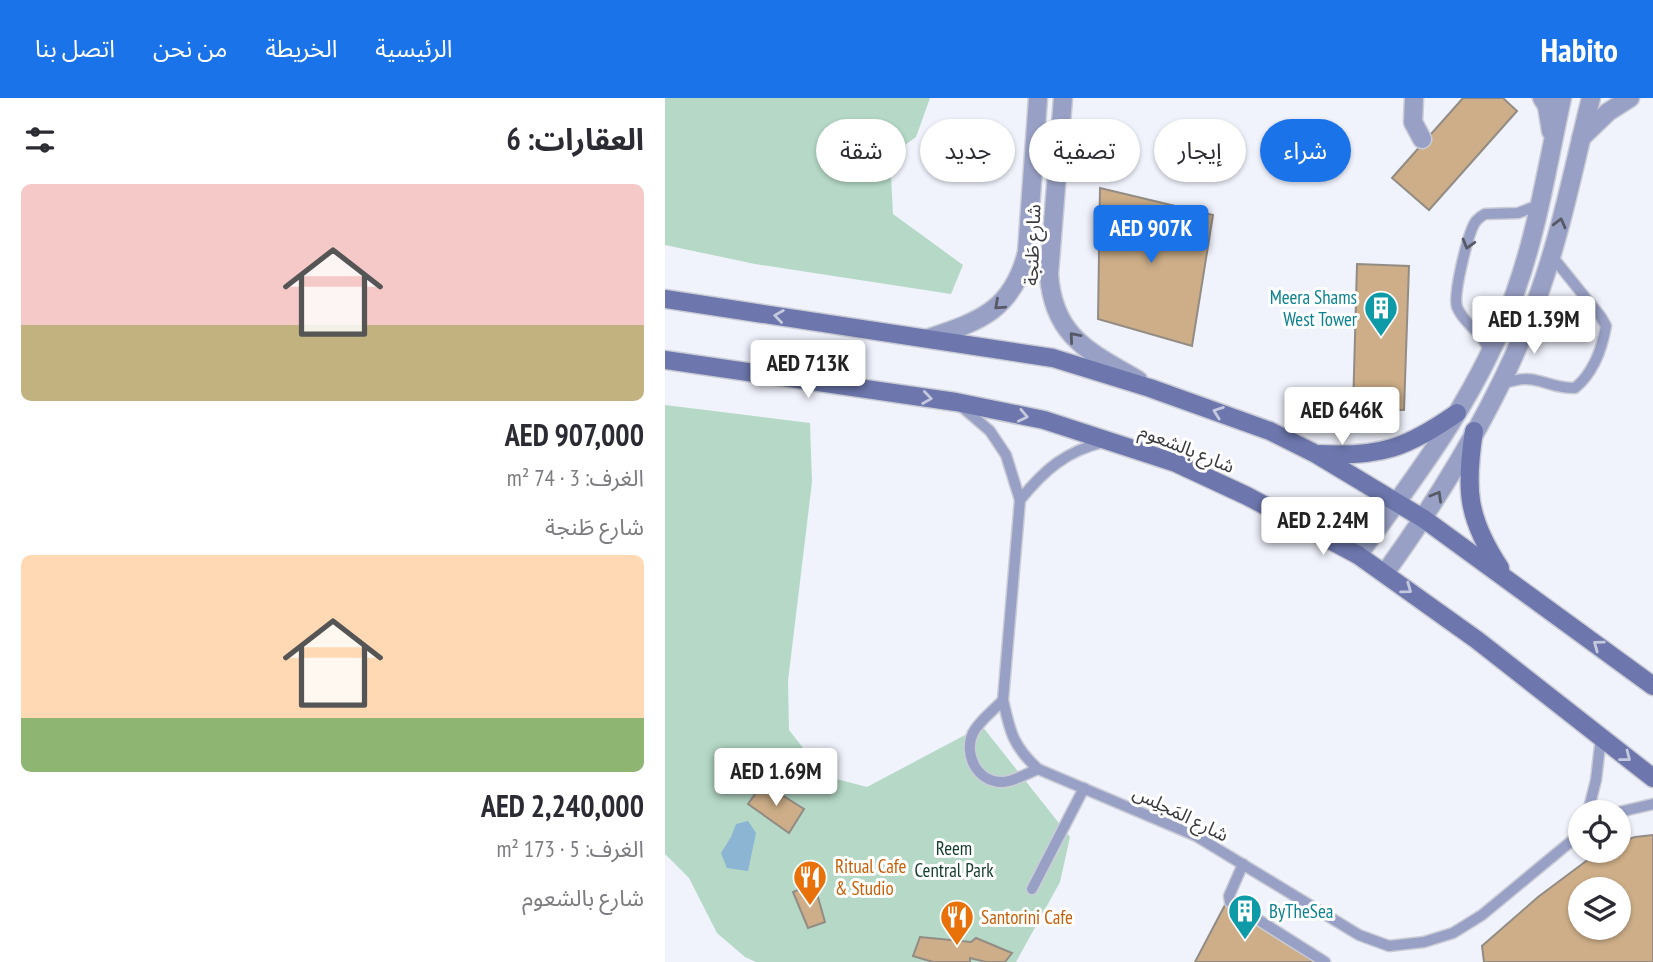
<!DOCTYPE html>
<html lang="ar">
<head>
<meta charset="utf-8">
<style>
  body { margin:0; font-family:"PT Sans Narrow","Noto Sans Arabic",sans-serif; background:#f7f7f7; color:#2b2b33; direction:rtl; height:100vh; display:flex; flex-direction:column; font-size:26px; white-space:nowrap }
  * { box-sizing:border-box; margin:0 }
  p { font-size:23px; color:#7c7c81 }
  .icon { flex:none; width:38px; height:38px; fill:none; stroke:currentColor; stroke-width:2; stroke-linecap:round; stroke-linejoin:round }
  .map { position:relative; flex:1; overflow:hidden; direction:ltr }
  .drawer { display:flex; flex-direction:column; background:#fff; width:665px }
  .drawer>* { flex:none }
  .top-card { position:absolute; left:21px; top:21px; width:665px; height:63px; direction:rtl; display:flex; gap:14px }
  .buttons { position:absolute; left:903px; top:702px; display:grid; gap:14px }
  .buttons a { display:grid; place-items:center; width:63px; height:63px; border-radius:50%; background:#fff; box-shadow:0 2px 5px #0004; font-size:35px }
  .price { position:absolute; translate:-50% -60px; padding:0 16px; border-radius:7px; background:#fff; color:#222; font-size:23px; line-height:46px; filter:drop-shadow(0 2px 4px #0008) }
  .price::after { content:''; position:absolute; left:50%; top:42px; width:21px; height:16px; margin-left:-10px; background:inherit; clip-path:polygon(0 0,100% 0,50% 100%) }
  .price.selected { background:#1a73e8; color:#fff }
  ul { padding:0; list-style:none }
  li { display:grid; align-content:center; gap:14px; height:371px; padding:0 21px }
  li span { display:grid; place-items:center; height:217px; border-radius:10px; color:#555 }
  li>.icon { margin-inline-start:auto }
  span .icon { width:126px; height:126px; fill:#fffc; stroke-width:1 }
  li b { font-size:30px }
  h2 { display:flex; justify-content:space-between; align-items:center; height:84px; padding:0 21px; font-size:30px }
  .tag { padding:0 24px; border-radius:32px; background:#fff; box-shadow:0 2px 5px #0004; font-size:24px; line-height:63px }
  .tag.selected { background:#1a73e8; color:#fff }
  header { display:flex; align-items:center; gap:42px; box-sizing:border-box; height:98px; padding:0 35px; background:#1a73e8; color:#fff }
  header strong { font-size:33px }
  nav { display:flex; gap:38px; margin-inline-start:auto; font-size:24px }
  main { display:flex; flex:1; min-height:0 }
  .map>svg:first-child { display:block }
  .green { fill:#b5d9c6 }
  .water { fill:#8cb4d3 }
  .building { fill:#cdae88; stroke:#928c84; stroke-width:2; fill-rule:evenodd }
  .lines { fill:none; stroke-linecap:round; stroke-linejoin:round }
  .lane-casing { stroke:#cbcdd6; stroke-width:13 }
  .street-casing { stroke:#cbcdd6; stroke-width:21 }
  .secondary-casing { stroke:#cbcdd6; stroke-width:21 }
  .lane { stroke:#98a0c5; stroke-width:10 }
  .street { stroke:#98a0c5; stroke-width:18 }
  .secondary { stroke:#6d77ad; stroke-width:18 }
  .oneway { stroke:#565966 }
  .oneway2 { stroke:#c5c9de }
  .labels { text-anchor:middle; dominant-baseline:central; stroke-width:6; stroke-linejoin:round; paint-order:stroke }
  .street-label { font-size:19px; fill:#393a3e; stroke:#fff }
  .culture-label { font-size:19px; fill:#0d838f; stroke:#fff; text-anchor:end }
  .park-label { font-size:19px; fill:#133c2b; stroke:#fff }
  .food-label { font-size:19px; fill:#c56008; stroke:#fff; text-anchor:start }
</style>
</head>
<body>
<header>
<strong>Habito</strong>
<nav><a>الرئيسية</a><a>الخريطة</a><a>من نحن</a><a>اتصل بنا</a></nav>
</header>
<main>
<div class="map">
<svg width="988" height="864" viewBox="0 0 988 864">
  <rect width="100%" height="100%" fill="#f0f2fc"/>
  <g class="green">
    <path d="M0,0H265L251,39L225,58L228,116L298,167L286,196L90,166L0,147Z"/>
    <path d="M0,307L145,325L147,384L123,583L124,632L160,678L202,689L317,628L405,739L395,784L351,864H91L80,859L52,835L24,780L0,756Z"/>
  </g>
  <path class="water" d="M83,723L91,735L83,773L62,770L56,755L66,739L71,726Z"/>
  <g class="building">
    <path d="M798,0H838L852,13L764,112L727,80Z"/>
    <path d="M435,90L548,117L527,248L433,221Z"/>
    <path d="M692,166L744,168L739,312L688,311Z"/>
    <path d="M98,685L139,711L124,735L83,706Z"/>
    <path d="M988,737V864H819L817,848L873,799L936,752H954V744L970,739ZM915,791H954V830H915Z"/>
    <path d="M149,785L160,824L143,830L128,794Z"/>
    <path d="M560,807L588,823L649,864H530Z"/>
    <path d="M255,839L306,844L311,840L347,855L340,864H321L305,860V864H268L248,858Z"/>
  </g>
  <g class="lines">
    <g class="lane-casing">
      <g id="lane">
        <path d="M824,253C818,234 799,227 792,209C788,196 803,134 811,123C814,120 816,118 820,116L853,115L874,107"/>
        <path d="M837,286C875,273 877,290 910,290C928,275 937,251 941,228L936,219L886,157"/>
        <path d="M297,309L325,333L341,357L355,402L338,602C345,634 348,648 373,671L531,738L694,837L724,848L759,844L788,835L817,817L915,736"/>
        <path d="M355,402C379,372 401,353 439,344"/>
        <path d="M338,602C329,612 314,623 308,635C298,656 312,684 337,684C348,684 363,675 373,671"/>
        <path d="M923,714L931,682L936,639"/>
        <path d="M954,714L988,706"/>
        <path d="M578,766L564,798L565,804L660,864"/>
        <path d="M367,791L419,690"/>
      </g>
    </g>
    <g class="street-casing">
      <g id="street">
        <path d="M398,0L384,176C388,239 425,254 473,282"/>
        <path d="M749,0L748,24L757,41"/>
        <path d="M877,0L882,8L886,33"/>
        <path d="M916,40L943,14L965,0"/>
        <path d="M264,240C316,223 348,211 362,154L373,0"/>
        <path d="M693,457C754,375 818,290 851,192C873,130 883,64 897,0"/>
        <path d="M720,475C779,393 838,295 872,201C896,136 909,67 926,0"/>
      </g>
    </g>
    <g class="secondary-casing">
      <g id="secondary">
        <path d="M0,201L388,260L485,290L605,333L651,356L759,421L988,588"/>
        <path d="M0,262L291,304L379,322L511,365L582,398L693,457L812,542L988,680"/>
        <path d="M809,333C800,391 802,420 835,470"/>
        <path d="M655,356C716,359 742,350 792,315"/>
      </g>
    </g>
    <use href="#lane" class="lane"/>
    <use href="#street" class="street"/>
    <use href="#secondary" class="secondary"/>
  </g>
  <defs><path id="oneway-chevron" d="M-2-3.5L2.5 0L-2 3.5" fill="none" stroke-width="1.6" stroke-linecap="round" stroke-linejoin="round" transform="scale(1.75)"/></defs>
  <g class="oneway">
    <use href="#oneway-chevron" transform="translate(895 125) rotate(-76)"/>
    <use href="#oneway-chevron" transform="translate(803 146) rotate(106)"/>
    <use href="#oneway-chevron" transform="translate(334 207) rotate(138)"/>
    <use href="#oneway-chevron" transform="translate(409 239) rotate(-131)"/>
    <use href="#oneway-chevron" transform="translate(772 398) rotate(-60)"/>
  </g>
  <g class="oneway2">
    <use href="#oneway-chevron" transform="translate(114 218) rotate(-172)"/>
    <use href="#oneway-chevron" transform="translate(262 300) rotate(8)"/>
    <use href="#oneway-chevron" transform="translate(553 314) rotate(-160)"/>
    <use href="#oneway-chevron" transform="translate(358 318) rotate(12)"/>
    <use href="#oneway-chevron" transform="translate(742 491) rotate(36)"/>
    <use href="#oneway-chevron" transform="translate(933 547) rotate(-144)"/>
    <use href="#oneway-chevron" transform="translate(961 659) rotate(38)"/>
  </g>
  <defs>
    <g id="building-pin" transform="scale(1.75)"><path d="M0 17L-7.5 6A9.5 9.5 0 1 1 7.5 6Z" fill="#0f9aa8" stroke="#fff"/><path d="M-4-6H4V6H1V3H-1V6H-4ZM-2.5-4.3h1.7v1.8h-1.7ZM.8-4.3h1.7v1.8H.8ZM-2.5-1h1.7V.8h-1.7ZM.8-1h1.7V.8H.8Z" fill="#fff"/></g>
    <g id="restaurant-pin" transform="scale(1.75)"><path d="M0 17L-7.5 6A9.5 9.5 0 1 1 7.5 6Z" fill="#e8710a" stroke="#fff"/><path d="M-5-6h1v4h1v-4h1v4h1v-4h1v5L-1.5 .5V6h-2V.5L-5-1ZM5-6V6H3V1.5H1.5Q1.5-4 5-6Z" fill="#fff"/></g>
  </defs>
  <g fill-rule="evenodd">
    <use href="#building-pin" x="716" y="210"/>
    <use href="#restaurant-pin" x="145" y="779"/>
    <use href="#building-pin" x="580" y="813"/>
    <use href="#restaurant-pin" x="292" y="819"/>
  </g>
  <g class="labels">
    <g class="street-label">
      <text transform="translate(367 147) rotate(-88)">شارع طَنجة</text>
      <text transform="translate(522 350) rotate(22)">شارع بالشعوم</text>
      <text transform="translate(516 715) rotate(26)">شارع المَجلِس</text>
    </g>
    <g class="culture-label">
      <text x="692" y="199">Meera Shams<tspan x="692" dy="22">West Tower</tspan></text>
      <text x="604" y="813" text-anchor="start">ByTheSea</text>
    </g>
    <g class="park-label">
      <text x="289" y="750">Reem<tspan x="289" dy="22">Central Park</tspan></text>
    </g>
    <g class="food-label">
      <text x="170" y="768">Ritual Cafe<tspan x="170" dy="22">&amp; Studio</tspan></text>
      <text x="316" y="819">Santorini Cafe</text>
    </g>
  </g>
</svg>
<div class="buttons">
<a><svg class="icon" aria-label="locate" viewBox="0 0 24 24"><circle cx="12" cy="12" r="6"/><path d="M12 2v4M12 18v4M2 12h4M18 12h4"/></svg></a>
<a><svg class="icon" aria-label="layers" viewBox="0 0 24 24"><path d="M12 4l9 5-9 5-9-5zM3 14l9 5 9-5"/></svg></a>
</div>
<b class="price selected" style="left:486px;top:167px">AED 907K</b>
<b class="price" style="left:869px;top:258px">AED 1.39M</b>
<b class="price" style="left:143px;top:302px">AED 713K</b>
<b class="price" style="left:677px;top:349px">AED 646K</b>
<b class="price" style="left:658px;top:459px">AED 2.24M</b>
<b class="price" style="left:111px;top:710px">AED 1.69M</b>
<div class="top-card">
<a class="tag selected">شراء</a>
<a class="tag">إيجار</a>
<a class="tag">تصفية</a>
<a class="tag">جديد</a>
<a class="tag">شقة</a>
</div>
</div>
<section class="drawer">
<h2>العقارات: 6<svg class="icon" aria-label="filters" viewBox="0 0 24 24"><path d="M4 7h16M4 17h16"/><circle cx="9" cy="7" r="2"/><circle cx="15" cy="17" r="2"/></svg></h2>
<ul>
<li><span style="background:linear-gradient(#f6c9c9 65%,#c2b280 0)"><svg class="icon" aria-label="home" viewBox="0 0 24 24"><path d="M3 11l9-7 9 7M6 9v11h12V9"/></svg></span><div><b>AED 907,000</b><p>الغرف: 3 · 74 m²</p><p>شارع طَنجة</p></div></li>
<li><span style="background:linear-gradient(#ffd9b3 75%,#8fb573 0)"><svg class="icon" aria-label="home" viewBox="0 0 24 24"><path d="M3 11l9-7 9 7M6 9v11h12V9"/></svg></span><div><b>AED 2,240,000</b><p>الغرف: 5 · 173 m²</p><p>شارع بالشعوم</p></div></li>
</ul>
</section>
</main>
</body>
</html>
